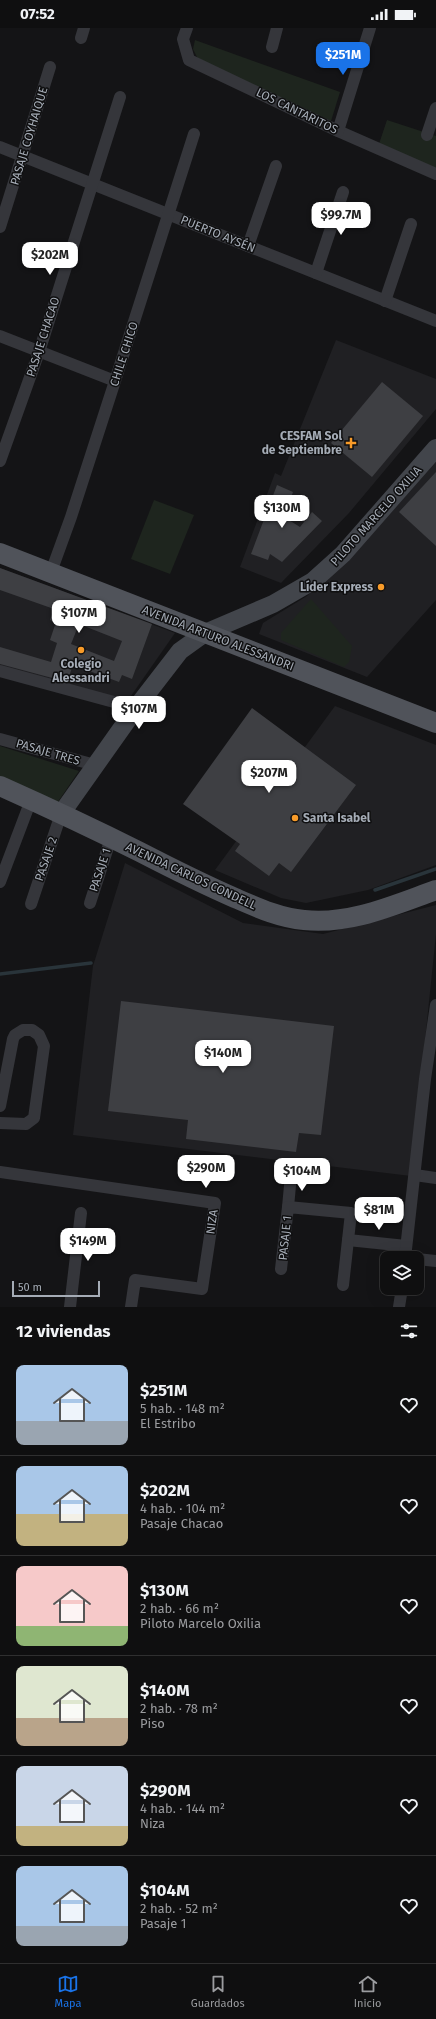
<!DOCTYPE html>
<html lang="es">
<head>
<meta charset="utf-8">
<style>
  body { margin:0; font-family:"Fira Sans",sans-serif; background:#181819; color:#f1f3f6; height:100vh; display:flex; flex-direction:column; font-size:15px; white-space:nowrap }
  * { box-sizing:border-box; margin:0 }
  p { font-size:13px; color:#9b9c9f }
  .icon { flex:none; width:22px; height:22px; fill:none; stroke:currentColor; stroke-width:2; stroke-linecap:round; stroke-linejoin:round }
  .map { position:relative; height:1279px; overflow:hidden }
  .details { display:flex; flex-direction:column; background:#0f0f10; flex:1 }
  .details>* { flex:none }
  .fabs { position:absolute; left:380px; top:1223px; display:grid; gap:8px }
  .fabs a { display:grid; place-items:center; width:44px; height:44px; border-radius:8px; background:#0f0f10; box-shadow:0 4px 16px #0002,0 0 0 1px #2f2f30; font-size:20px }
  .scale { position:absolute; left:12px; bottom:10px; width:88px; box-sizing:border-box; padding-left:4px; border:2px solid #a5acb6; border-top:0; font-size:11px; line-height:14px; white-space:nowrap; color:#a5acb6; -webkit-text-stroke:3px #0f0f10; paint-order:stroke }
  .price { position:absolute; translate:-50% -34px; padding:0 9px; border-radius:8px; background:#fff; color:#222; font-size:13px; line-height:26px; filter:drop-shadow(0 1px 2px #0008) }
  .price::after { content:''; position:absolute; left:50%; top:24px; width:12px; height:9px; margin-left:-6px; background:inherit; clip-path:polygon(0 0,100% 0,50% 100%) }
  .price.current { background:#1a73e8; color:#fff }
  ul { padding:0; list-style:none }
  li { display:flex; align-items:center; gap:12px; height:100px; padding:0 16px }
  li+li { border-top:1px solid #2f2f30 }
  li span { display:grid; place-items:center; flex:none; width:112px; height:80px; border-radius:8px; color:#555 }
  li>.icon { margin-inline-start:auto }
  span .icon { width:48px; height:48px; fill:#fffc; stroke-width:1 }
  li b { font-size:17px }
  h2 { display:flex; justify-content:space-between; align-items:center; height:48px; padding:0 16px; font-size:17px }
  .status { display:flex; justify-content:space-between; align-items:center; height:28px; padding:0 20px; background:#0f0f10; direction:ltr }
  .status svg { height:11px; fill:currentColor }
  .tab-bar { display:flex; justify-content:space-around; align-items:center; height:56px; border-top:1px solid #2f2f30; background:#0f0f10; font-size:11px; color:#9b9c9f }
  .tab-bar a { display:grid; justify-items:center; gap:2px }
  .tab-bar .current { color:#1a73e8 }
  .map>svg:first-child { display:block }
  .built { fill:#202023 }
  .green { fill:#1e251e }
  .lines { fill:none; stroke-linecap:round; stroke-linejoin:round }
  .stream { stroke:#29343a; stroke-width:3.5 }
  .building { fill:#3e3f43; fill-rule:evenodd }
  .street { stroke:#35363b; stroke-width:12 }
  .secondary { stroke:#42454b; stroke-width:18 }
  .primary { stroke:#50535a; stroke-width:20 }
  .poi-dot { fill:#f89b29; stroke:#0f0f10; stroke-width:1.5 }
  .labels { text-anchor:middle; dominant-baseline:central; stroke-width:3; stroke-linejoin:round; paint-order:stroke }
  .street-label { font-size:12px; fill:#a5acb6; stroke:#0f0f10 }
  .poi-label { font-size:12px; font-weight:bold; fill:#a5acb6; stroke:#0f0f10; text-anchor:end }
</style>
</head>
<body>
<div class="status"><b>07:52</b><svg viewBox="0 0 49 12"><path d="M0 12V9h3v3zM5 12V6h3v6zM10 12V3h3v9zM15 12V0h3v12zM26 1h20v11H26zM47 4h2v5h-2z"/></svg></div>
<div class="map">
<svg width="436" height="1279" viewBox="0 0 436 1279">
  <rect width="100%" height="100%" fill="#141416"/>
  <g class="built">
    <path d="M336,312L436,351V381L349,485L281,555L240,539L275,445L281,448Z"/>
    <path d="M436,433V572L367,649L259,606L263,595L307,568L389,487Z"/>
    <path d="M0,540L175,605L126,675L0,639Z"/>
    <path d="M335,678L436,717V837L368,862L306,875L281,870L215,842Z"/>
    <path d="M125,835L243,895L323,906L436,877V906L411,1148L73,1107L93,938Z"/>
  </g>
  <g class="green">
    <path d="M195,12L340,64L331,93L198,31L193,21Z"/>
    <path d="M387,92L436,108V141L379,116Z"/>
    <path d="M154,472L194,487L170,546L131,531Z"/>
    <path d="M311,571L352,618L349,634L344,639L281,612V605Z"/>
    <path d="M0,718L79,743L55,778L0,752Z"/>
  </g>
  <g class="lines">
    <g class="stream">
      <path d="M375,862L436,841"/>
      <path d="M0,946L91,935"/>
    </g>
  </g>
  <g class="building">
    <path d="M382,354L423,388L372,449L331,415Z"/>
    <path d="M436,444V518L399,484Z"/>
    <path d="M277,457L293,464L284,489L300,499L312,484L322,493L282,534L270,526L268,532L251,526Z"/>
    <path d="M0,540L152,596L132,651L122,647L119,654L73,637L67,654L0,636V619L51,634L57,615L50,612L56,594L50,592L54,581L0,562ZM79,596L122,613L114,633L71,616Z"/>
    <path d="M252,680L356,757L291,844L279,835L269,848L235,823L240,816L183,776Z"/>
    <path d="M121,973L334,998L321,1107L299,1105L296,1124L186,1111L188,1092L108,1083Z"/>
  </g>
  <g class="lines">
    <g class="street">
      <path d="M187,0L183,11L189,32L338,103L436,146"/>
      <path d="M81,10L84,0"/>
      <path d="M272,19L277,0"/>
      <path d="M338,103L370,0"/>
      <path d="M427,107L436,80"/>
      <path d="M0,119L436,293"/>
      <path d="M0,199L50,39"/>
      <path d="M248,218L276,138"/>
      <path d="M316,245L343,164"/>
      <path d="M385,273L411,196"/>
      <path d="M0,308L115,353"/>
      <path d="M0,433L39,324L120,69"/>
      <path d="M51,544L71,489L115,353L194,106"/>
      <path d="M0,643L136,680"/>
      <path d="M0,711L95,737"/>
      <path d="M0,854L31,772"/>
      <path d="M90,875L111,810"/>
      <path d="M31,876L61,786"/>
      <path d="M0,1078L13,1011L15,1007L23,1002H32L39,1007L44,1018L34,1090L26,1096L0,1095"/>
      <path d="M0,1144L215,1175L202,1261L135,1252L131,1279"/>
      <path d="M415,1147L436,1150"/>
      <path d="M288,1179L291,1147"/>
      <path d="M348,1212L406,1218"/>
      <path d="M405,1230L425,1051L436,977"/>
      <path d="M417,1231L436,1233"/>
      <path d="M281,1241L288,1179L351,1185L343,1257"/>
      <path d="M70,1279L81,1185"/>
      <path d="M399,1279L402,1260"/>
    </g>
    <path class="secondary" d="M61,786L136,680L180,623L205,605L273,576L313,553L343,526L436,420"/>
    <g class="primary">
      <path d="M0,525L436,695"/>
      <path d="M0,758C47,779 94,801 140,824C171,840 203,856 235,870C258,880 280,890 304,892C350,897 394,877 436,862"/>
    </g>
  </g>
  <g class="poi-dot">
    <path d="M349 409h4v4h4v4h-4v4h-4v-4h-4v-4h4z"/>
    <circle cx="381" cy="559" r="4"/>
    <circle cx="81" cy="622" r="4"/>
    <circle cx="295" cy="790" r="4"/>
  </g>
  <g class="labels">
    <g class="street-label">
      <text transform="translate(297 83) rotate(26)">LOS CANTARITOS</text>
      <text transform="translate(29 108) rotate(-73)">PASAJE COYHAIQUE</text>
      <text transform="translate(218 206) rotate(22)">PUERTO AYSÉN</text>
      <text transform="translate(43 309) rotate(-72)">PASAJE CHACAO</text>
      <text transform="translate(124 326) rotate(-72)">CHILE CHICO</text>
      <text transform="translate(376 488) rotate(-48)">PILOTO MARCELO OXILIA</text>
      <text transform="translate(218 610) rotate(21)">AVENIDA ARTURO ALESSANDRI</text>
      <text transform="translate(48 724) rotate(16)">PASAJE TRES</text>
      <text transform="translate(46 831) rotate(-71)">PASAJE 2</text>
      <text transform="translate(100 842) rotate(-72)">PASAJE 1</text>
      <text transform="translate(191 848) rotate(25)">AVENIDA CARLOS CONDELL</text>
      <text transform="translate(212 1194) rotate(-82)">NIZA</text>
      <text transform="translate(285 1210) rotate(-84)">PASAJE 1</text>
    </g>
    <g class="poi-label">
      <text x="342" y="408">CESFAM Sol<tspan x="342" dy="14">de Septiembre</tspan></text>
      <text x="373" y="559">Líder Express</text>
      <text x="81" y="636" text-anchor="middle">Colegio<tspan x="81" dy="14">Alessandri</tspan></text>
      <text x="303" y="790" text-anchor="start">Santa Isabel</text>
    </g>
  </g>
</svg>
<div class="fabs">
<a><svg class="icon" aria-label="layers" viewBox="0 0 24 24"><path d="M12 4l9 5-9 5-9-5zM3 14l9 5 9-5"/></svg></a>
</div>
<div class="scale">50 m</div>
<b class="price current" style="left:343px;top:48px">$251M</b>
<b class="price" style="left:341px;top:208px">$99.7M</b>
<b class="price" style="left:50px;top:248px">$202M</b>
<b class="price" style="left:282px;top:501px">$130M</b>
<b class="price" style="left:79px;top:606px">$107M</b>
<b class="price" style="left:139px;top:702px">$107M</b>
<b class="price" style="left:269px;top:766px">$207M</b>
<b class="price" style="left:223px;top:1046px">$140M</b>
<b class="price" style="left:206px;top:1161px">$290M</b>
<b class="price" style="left:302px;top:1164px">$104M</b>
<b class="price" style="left:379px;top:1203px">$81M</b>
<b class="price" style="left:88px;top:1234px">$149M</b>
</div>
<section class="details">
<h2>12 viviendas<svg class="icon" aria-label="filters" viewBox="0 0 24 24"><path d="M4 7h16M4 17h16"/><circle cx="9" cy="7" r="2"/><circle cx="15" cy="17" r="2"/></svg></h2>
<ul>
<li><span style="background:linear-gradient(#a9c7e8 70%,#9aa5b1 0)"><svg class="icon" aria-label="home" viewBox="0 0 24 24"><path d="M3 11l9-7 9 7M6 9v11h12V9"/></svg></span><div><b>$251M</b><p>5 hab. · 148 m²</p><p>El Estribo</p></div><svg class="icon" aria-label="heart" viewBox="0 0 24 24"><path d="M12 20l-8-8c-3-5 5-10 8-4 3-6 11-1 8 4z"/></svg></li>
<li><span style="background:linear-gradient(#a9c7e8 60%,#c2b280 0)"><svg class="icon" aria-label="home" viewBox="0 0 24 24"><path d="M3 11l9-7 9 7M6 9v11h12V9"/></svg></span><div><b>$202M</b><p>4 hab. · 104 m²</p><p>Pasaje Chacao</p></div><svg class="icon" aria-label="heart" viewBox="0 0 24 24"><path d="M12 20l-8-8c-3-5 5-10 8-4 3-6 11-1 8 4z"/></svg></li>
<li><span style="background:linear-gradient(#f6c9c9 75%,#8fb573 0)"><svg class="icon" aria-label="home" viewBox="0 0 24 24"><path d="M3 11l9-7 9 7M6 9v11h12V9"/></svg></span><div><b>$130M</b><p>2 hab. · 66 m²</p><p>Piloto Marcelo Oxilia</p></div><svg class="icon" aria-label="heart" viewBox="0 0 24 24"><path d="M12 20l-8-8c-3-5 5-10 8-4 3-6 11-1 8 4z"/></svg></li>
<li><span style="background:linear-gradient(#dfe7d0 65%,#b9a48a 0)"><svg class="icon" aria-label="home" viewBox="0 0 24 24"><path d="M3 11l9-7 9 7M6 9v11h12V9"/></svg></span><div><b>$140M</b><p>2 hab. · 78 m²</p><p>Piso</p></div><svg class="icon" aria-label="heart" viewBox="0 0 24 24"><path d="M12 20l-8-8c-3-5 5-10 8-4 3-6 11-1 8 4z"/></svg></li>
<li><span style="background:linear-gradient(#c9d6e8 75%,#c2b280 0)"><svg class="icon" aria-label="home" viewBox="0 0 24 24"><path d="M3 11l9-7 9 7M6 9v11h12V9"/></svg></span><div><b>$290M</b><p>4 hab. · 144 m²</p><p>Niza</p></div><svg class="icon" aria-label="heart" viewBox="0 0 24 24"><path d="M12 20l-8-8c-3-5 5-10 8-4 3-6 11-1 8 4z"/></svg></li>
<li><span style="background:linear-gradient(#a9c7e8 75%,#9aa5b1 0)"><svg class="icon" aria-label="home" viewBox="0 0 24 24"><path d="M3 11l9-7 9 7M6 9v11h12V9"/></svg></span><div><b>$104M</b><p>2 hab. · 52 m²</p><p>Pasaje 1</p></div><svg class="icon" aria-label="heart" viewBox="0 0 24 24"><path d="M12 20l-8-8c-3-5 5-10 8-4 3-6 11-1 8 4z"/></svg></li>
</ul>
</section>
<nav class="tab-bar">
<a class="current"><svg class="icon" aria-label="map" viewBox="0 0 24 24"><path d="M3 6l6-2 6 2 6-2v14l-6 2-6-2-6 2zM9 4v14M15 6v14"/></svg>Mapa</a>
<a><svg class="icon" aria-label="saved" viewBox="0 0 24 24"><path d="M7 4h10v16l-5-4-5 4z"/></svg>Guardados</a>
<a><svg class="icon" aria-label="home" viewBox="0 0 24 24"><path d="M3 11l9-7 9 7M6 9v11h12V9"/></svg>Inicio</a>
</nav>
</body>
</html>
